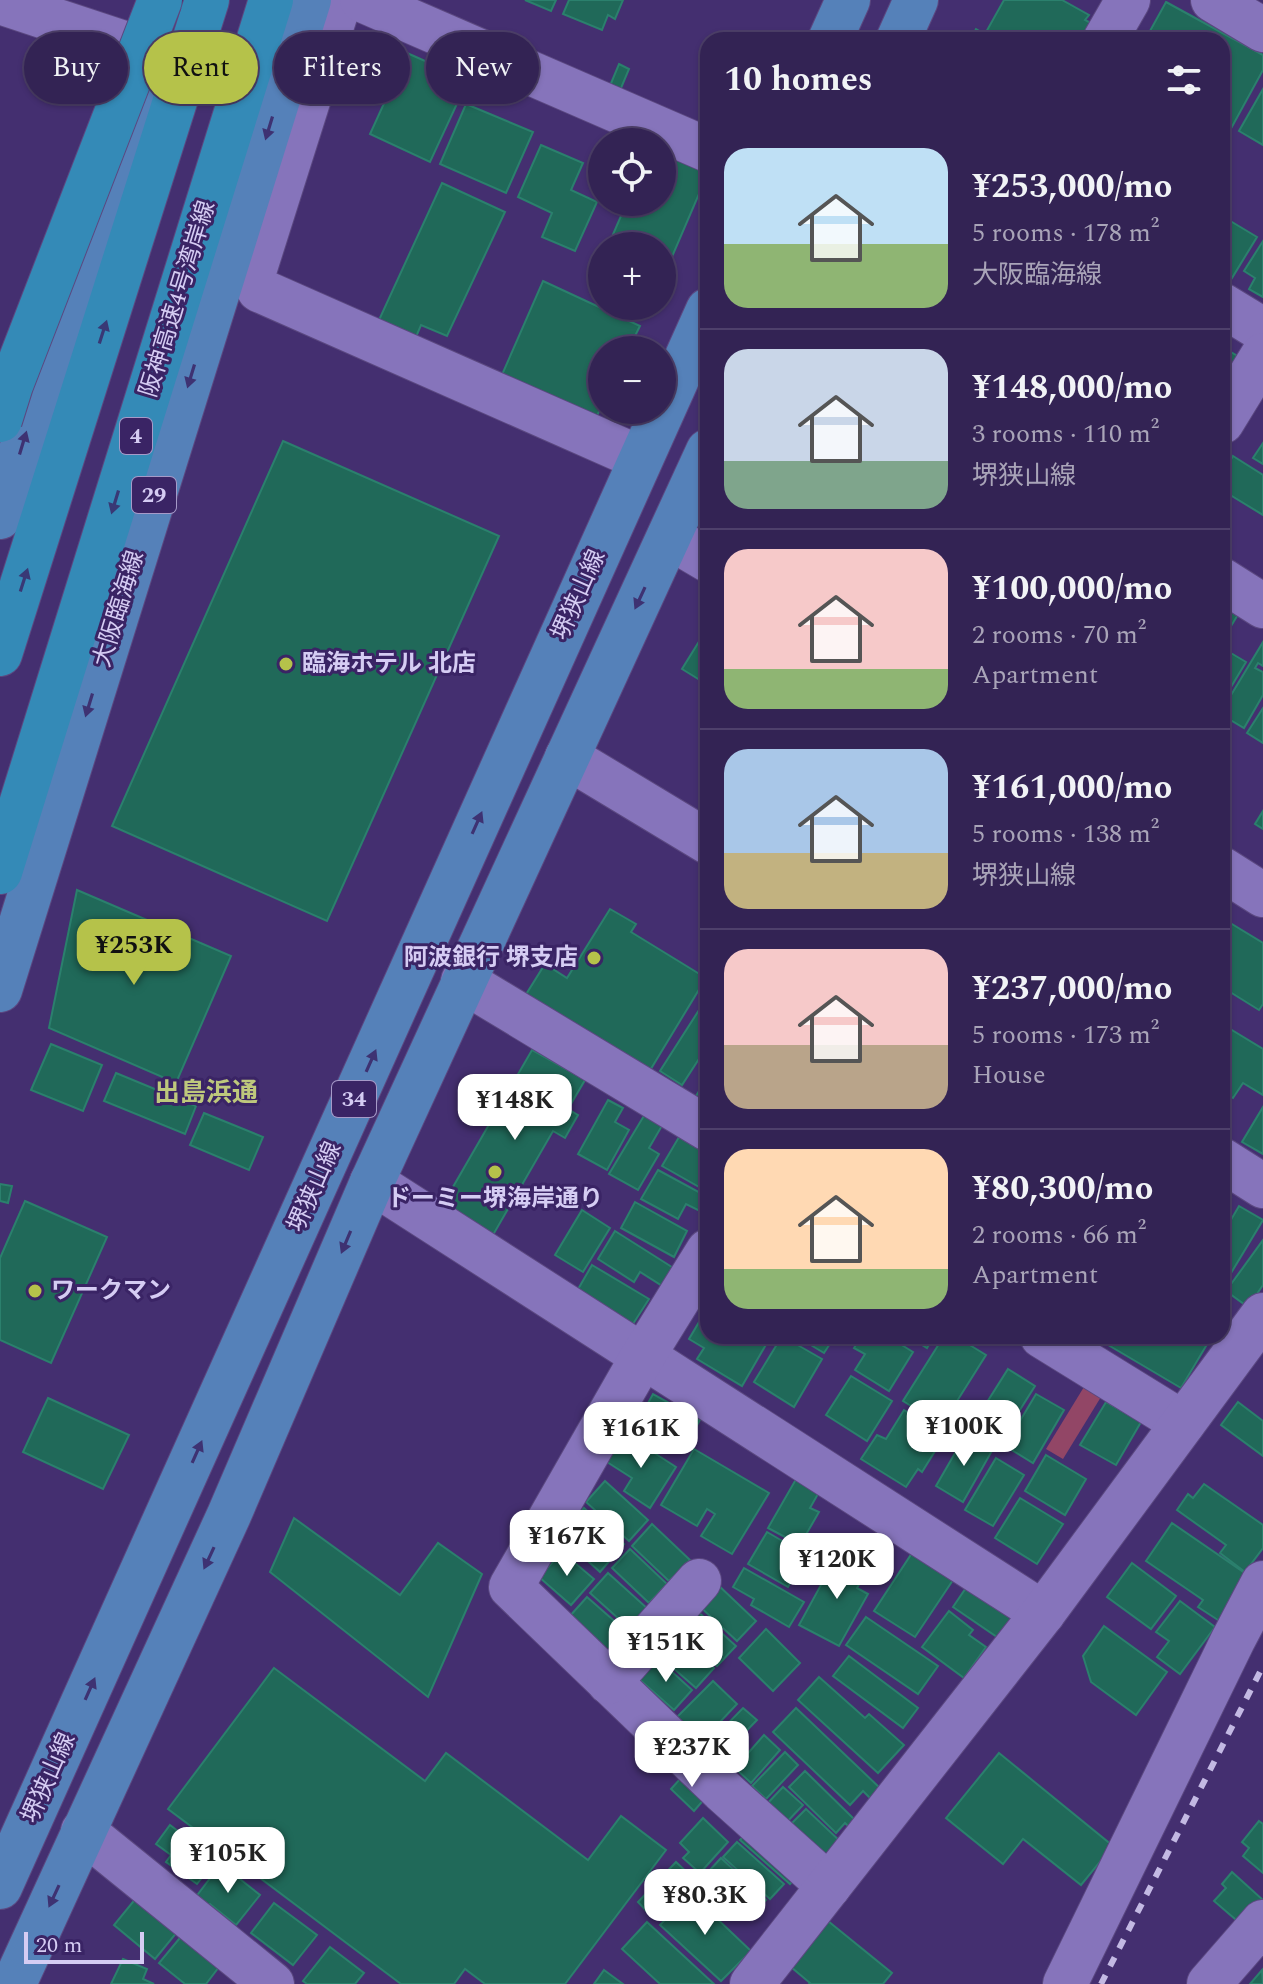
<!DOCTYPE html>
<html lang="en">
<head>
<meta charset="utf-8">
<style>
  body { margin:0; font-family:Spectral,"Noto Sans JP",serif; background:#3e2f5e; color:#f1f3f6; height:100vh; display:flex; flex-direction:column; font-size:30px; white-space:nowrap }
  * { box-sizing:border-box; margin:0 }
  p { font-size:26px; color:#a9a4b8 }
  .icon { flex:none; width:44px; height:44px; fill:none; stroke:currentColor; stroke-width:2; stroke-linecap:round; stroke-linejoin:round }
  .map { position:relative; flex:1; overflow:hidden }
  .panel { position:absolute; left:700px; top:32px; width:530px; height:1312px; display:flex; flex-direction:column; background:#332354; border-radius:24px; box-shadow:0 2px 6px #0004,0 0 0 2px #4e406b }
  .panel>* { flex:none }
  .hud { position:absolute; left:24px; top:32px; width:556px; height:72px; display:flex; gap:16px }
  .fabs { position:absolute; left:588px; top:128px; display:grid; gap:16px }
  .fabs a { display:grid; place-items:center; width:88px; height:88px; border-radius:50%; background:#332354; box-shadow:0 2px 6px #0004,0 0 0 2px #4e406b; font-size:40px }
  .scale { position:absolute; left:24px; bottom:20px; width:120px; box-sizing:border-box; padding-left:8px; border:4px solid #d5ccf3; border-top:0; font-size:22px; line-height:28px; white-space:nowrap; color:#d5ccf3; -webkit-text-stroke:6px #3a2465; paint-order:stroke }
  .price { position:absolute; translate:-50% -68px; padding:0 18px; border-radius:16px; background:#fff; color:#222; font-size:26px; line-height:52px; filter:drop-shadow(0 2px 4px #0008) }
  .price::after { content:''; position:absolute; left:50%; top:48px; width:24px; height:18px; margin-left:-12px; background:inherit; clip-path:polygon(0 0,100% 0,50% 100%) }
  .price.on { background:#b5c24a; color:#111 }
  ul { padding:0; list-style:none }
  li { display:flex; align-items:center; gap:24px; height:200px; padding:0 24px }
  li+li { border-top:2px solid #4e406b }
  li span { display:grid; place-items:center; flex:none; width:224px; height:160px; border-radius:24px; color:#555 }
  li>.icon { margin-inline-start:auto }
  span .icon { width:96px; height:96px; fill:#fffc; stroke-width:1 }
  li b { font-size:34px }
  h2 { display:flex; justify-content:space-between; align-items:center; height:96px; padding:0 24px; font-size:34px }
  .tag { padding:0 28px; border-radius:36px; background:#332354; box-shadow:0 2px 6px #0004,0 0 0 2px #4e406b; font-size:28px; line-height:72px }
  .tag.on { background:#b5c24a; color:#111 }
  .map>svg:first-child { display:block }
  .green { fill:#924666 }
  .building { fill:#206959; stroke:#2b806d; stroke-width:2 }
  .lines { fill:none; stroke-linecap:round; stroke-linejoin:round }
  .minor-casing { stroke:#5b4880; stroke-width:46 }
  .major-casing { stroke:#5b4880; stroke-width:46 }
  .highway-casing { stroke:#5b4880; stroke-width:46 }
  .minor { stroke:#8674bb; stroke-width:44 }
  .major { stroke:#5581b9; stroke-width:44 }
  .highway { stroke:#348ab7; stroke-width:44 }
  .rail { stroke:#c3b9e3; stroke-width:6; stroke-dasharray:10 10; stroke-linecap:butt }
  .highway-bridge-casing { stroke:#5b4880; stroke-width:46; stroke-linecap:butt }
  .highway-bridge { stroke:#348ab7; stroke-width:44 }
  .oneway { fill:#3e3272 }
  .oneway2 { fill:#393875 }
  .poi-dot { fill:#b5c24a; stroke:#3a2465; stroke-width:3 }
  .labels { text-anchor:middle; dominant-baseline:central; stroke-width:6; stroke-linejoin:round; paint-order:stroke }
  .shield { fill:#3a2465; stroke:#a69ac8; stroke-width:2 }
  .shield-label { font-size:22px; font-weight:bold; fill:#d5ccf3 }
  .street-label { font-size:24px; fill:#d5ccf3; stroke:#3a2465 }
  .poi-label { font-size:24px; font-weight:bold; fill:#d5ccf3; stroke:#3a2465; text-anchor:start }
  .neighbourhood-label { font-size:26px; font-weight:bold; fill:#bec87c; stroke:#3a2465 }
</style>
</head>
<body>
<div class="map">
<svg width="1263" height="1984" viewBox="0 0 1263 1984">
  <rect width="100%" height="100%" fill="#442f70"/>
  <path class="green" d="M1087,1382L1104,1392L1063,1459L1046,1449Z"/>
  <g class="building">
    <path d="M525,0H556L551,11Z"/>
    <path d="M569,0H623L615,19L608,15L602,30L563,14Z"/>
    <path d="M1004,0H1062L1089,15L1085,20L1098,27L1091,40H970L976,29L985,34Z"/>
    <path d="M1166,2L1263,55V70L1222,145V40H1145Z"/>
    <path d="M407,53L468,80L430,162L370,134Z"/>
    <path d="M619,64L629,69L619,93L609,88Z"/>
    <path d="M1263,89V145L1239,131Z"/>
    <path d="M466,104L533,132L506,193L440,164Z"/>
    <path d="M541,145L583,163L571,190L597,202L575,251L542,237L552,213L518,197Z"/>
    <path d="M662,152L708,173L662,280V246H608L627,202H662Z"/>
    <path d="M442,183L505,212L447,336L421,325L416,337L379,320Z"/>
    <path d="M1222,216L1257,237L1232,278L1222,271Z"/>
    <path d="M1263,241V297L1249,289L1255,278L1244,271Z"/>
    <path d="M543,281L640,326L628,350H602V405L596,418L501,377Z"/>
    <path d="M1222,327L1233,334L1224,348L1241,358L1222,382Z"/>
    <path d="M283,441L499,536L327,921L112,826Z"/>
    <path d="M1263,443V464L1253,458Z"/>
    <path d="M1233,456L1263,475V515L1222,490V474Z"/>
    <path d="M1222,604L1239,613L1222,641Z"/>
    <path d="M708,627V685L682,669Z"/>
    <path d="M1263,642V666L1258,663L1255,668L1263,672V695L1244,728L1222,715V710Z"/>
    <path d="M1224,649L1246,662L1222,702V652Z"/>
    <path d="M1263,708V743L1247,733Z"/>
    <path d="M1263,811V829L1255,824Z"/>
    <path d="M77,890L231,956L176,1083L49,1028Z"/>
    <path d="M610,909L636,924L631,932L706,978L649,1072L525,996L545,964L567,978Z"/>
    <path d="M1222,918L1263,943V1004L1259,1010L1222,987Z"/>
    <path d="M708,996V1045L682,1085L660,1071Z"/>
    <path d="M1222,1024L1263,1049V1095L1243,1083L1233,1098L1222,1091Z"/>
    <path d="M51,1044L102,1065L83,1111L31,1090Z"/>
    <path d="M532,1050L585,1080L568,1109L578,1115L565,1138L553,1131L493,1235L442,1206Z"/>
    <path d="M116,1073L196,1106L185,1134L104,1101Z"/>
    <path d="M708,1076V1113L692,1103Z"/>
    <path d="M608,1100L623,1108L615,1122L629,1130L607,1170L578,1154Z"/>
    <path d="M1263,1107V1154L1242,1142Z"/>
    <path d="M204,1113L263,1137L249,1170L190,1145Z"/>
    <path d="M645,1114L663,1124L649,1148L659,1154L638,1190L609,1174Z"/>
    <path d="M679,1137L708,1154V1192L662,1166Z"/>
    <path d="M658,1170L708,1197V1211L706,1214L686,1204L678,1219L641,1199Z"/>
    <path d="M0,1184L12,1186L8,1203L0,1201Z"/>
    <path d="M1222,1192L1231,1198L1222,1213Z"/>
    <path d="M25,1201L107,1237L51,1363L0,1340V1258Z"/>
    <path d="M635,1202L687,1231L674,1257L621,1228Z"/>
    <path d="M1239,1206L1263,1220L1222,1288V1235Z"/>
    <path d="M582,1210L610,1228L583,1272L555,1255Z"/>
    <path d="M615,1231L675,1269L664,1287L640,1272L634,1282L598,1259Z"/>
    <path d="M1263,1240V1285L1248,1307L1226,1291Z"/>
    <path d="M592,1265L649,1299L633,1324L577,1291Z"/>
    <path d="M708,1307V1336H771L742,1386L697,1359L704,1348L689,1339Z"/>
    <path d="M782,1336L822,1359L794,1407L754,1382Z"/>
    <path d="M796,1336H835L824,1353Z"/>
    <path d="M861,1336H887L913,1352L889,1391L855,1370L865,1354L854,1348Z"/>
    <path d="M908,1336H934L927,1348Z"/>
    <path d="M944,1336H955L986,1355L942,1425L903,1401Z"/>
    <path d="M1093,1336H1212L1181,1388Z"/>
    <path d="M1008,1369L1035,1386L999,1443L972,1426Z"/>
    <path d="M851,1376L892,1401L867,1441L826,1415Z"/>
    <path d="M653,1394L700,1420L683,1450L636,1425Z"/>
    <path d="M1036,1394L1064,1410L1033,1463L1005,1446Z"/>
    <path d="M48,1398L129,1435L103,1489L23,1452Z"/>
    <path d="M1106,1402L1141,1422L1116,1465L1080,1445Z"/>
    <path d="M1238,1402L1263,1421V1456L1221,1425Z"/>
    <path d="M904,1410L945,1435L922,1472L918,1469L906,1487L861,1459L877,1435L886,1439Z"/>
    <path d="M625,1434L676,1467L650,1508L624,1491L632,1478L607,1462Z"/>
    <path d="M966,1434L993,1449L963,1502L936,1486Z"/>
    <path d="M694,1449L769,1493L732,1554L701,1536L715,1514L707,1509L697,1526L661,1505Z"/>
    <path d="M1046,1455L1086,1479L1065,1515L1025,1491Z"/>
    <path d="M996,1458L1024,1475L993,1526L965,1510Z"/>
    <path d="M799,1474L822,1487L810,1508L819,1512L800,1545L768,1528Z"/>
    <path d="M605,1481L648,1520L629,1541L586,1502Z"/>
    <path d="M1204,1484L1263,1525V1548L1245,1572L1220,1553L1226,1545L1177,1510L1188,1494L1193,1498Z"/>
    <path d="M1020,1498L1063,1524L1037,1564L995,1538Z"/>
    <path d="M584,1508L624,1544L600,1572L568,1543L579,1531L571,1523Z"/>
    <path d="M294,1518L400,1595L438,1543L482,1574L428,1697L270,1572Z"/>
    <path d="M1172,1523L1252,1578L1221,1622L1198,1607L1203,1600L1146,1561Z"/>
    <path d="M652,1524L690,1560L669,1581L632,1546Z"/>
    <path d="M767,1532L803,1553L806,1548L816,1554L804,1573L798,1570L788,1587L748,1564Z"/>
    <path d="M630,1549L667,1584L649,1603L612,1568Z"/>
    <path d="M914,1550L955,1577L915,1637L874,1611Z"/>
    <path d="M562,1552L594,1579L571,1605L539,1577Z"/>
    <path d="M839,1552L868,1568L857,1588L868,1594L839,1646L799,1625Z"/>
    <path d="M1132,1563L1176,1596L1151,1629L1107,1597Z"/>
    <path d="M744,1568L804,1602L789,1627L751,1605L754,1599L733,1587Z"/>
    <path d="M608,1573L648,1609L630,1629L590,1593Z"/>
    <path d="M972,1579L1019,1611L1000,1639L953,1607Z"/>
    <path d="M716,1583L756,1621L737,1641L697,1604Z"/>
    <path d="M587,1597L628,1633L610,1653L569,1617Z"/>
    <path d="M1180,1601L1215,1627L1180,1674L1157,1657L1169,1641L1156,1632Z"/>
    <path d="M696,1610L736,1646L717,1666L678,1629Z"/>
    <path d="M949,1611L973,1630L969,1635L986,1647L964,1678L922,1647Z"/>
    <path d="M866,1617L938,1666L918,1694L846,1645Z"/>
    <path d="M1104,1626L1167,1672L1136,1715L1091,1682L1083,1656Z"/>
    <path d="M766,1629L800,1663L773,1691L739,1658Z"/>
    <path d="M674,1633L714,1668L696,1688L656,1653Z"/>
    <path d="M849,1656L918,1708L903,1728L833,1676Z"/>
    <path d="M658,1659L692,1690L674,1710L639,1679Z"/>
    <path d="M274,1668L425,1781L446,1753L588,1860L621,1816L666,1850L565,1984H485L465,1969L454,1984H401L168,1809Z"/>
    <path d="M819,1677L865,1718L869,1714L904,1745L878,1773L798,1700Z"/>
    <path d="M713,1681L737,1704L701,1742L676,1718Z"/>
    <path d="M743,1708L757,1720L719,1759L706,1746Z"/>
    <path d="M796,1708L881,1789L871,1799L863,1791L850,1805L773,1732Z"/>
    <path d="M764,1735L780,1750L751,1783L735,1768Z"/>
    <path d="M785,1752L798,1765L766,1799L752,1786Z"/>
    <path d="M999,1753L1113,1846L1081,1885L1023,1839L1003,1864L946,1818Z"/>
    <path d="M690,1768L713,1789L694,1811L671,1789Z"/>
    <path d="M805,1771L856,1821L849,1827L845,1823L836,1833L789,1787Z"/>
    <path d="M783,1787L803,1805L784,1825L764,1807Z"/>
    <path d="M806,1809L843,1844L822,1864L786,1829Z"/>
    <path d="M703,1818L728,1842L700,1873L683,1858L689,1852L680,1843Z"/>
    <path d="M1259,1821L1263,1824V1873L1243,1856L1249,1848L1242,1842Z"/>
    <path d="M170,1825L216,1860L197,1884L166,1862L171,1855L156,1844Z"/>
    <path d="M752,1827L801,1872L790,1884L740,1840Z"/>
    <path d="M737,1842L784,1884L770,1899L723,1857Z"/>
    <path d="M721,1858L766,1900L753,1914L708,1872Z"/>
    <path d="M676,1862L692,1877L651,1916L638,1902Z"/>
    <path d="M221,1864L260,1895L236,1925L210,1904L207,1907L195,1898Z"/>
    <path d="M1232,1872L1263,1900L1242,1925L1214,1901L1226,1888L1222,1884Z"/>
    <path d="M690,1893L751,1951L721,1981L660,1925Z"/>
    <path d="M137,1897L178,1931L155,1959L114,1925Z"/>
    <path d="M274,1903L317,1935L293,1965L251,1933Z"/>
    <path d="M828,1921L892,1973L883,1984H809L810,1983L791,1967Z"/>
    <path d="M647,1922L714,1984H660L622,1949Z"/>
    <path d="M184,1933L222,1963L206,1984H185L159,1963Z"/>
    <path d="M330,1947L364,1973L355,1984H307L303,1981Z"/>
    <path d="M123,1959L147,1969L143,1979L154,1984H111Z"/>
    <path d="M604,1970L623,1984H594Z"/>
    <path d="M1262,1970L1263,1984H1250Z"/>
  </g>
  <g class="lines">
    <g class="minor-casing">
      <g id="minor">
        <path d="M340,0L252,278L259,290L640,458"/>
        <path d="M362,0L708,150"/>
        <path d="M1213,0L1263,30"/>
        <path d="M0,2L160,55"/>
        <path d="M1105,40L1128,0"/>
        <path d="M1222,305L1263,330"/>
        <path d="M1222,422L1263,355"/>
        <path d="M669,537L708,560"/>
        <path d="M1222,580L1263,606"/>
        <path d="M567,757L708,842"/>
        <path d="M1222,869L1263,895"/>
        <path d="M463,981L708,1129"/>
        <path d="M1222,1160L1263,1186"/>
        <path d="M372,1182L1043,1613"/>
        <path d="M708,1251L643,1356L511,1587L722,1790L829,1886"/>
        <path d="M1042,1336L1183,1423"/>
        <path d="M609,1682L699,1581"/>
        <path d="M83,1831L272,1984"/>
        <path d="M752,1984L1043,1613L1263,1315"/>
        <path d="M1065,1984L1233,1640L1263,1583"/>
        <path d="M1209,1984L1263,1922"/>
      </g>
    </g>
    <g class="major-casing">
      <g id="major">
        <path d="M830,40L848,0"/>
        <path d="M898,40L916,0"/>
        <path d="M0,517L43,380L155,70"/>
        <path d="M0,990L309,0"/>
        <path d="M0,1887L708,310"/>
        <path d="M14,1984L229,1515L372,1182L708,451"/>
      </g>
    </g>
    <g class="highway-casing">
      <g id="highway">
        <path d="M0,654L207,0"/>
        <path d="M0,872L271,0"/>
      </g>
    </g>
    <use href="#minor" class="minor"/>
    <use href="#major" class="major"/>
    <use href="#highway" class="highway"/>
    <path class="rail" d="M1101,1984L1263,1666"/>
    <g class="highway-bridge-casing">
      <path id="highway-bridge" d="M0,420L11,385L160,0"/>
    </g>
    <use href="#highway-bridge" class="highway-bridge"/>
  </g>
  <defs><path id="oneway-solid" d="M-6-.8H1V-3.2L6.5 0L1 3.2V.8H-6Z" transform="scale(2)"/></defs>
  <g class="oneway">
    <use href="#oneway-solid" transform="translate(269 128) rotate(107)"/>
    <use href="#oneway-solid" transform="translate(191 376) rotate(107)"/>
    <use href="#oneway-solid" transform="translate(23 443) rotate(-73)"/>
    <use href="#oneway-solid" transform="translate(640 598) rotate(115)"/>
    <use href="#oneway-solid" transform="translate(89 705) rotate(107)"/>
    <use href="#oneway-solid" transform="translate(477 823) rotate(-66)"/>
    <use href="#oneway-solid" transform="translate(371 1061) rotate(-66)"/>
    <use href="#oneway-solid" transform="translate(346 1242) rotate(113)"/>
    <use href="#oneway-solid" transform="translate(197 1452) rotate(-66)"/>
    <use href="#oneway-solid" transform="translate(209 1558) rotate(115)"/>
    <use href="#oneway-solid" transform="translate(90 1689) rotate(-66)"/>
    <use href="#oneway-solid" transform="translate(54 1896) rotate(115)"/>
  </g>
  <g class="oneway2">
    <use href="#oneway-solid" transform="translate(103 332) rotate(-72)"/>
    <use href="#oneway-solid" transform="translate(115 502) rotate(107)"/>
    <use href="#oneway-solid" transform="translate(24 580) rotate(-72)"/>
  </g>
  <g class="poi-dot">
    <circle cx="286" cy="664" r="8"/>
    <circle cx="594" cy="958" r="8"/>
    <circle cx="495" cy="1172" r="8"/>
    <circle cx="35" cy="1291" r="8"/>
  </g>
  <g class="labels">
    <g class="shield">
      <rect x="120" y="418" width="32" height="36" rx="6"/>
      <rect x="132" y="477" width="44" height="36" rx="6"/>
      <rect x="332" y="1081" width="44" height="36" rx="6"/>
    </g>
    <g class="shield-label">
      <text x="136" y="436">4</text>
      <text x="154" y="495">29</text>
      <text x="354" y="1099">34</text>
    </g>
    <g class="street-label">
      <text transform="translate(178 299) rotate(-73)">阪神高速4号湾岸線</text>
      <text transform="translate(579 595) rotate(-66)">堺狭山線</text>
      <text transform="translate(119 609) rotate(-73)">大阪臨海線</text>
      <text transform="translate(315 1187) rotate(-66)">堺狭山線</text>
      <text transform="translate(49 1778) rotate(-66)">堺狭山線</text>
    </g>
    <g class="poi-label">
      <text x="302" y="664">臨海ホテル 北店</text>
      <text x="578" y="958" text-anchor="end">阿波銀行 堺支店</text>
      <text x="495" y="1199" text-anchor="middle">ドーミー堺海岸通り</text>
      <text x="51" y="1291">ワークマン</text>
    </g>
    <g class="neighbourhood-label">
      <text x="206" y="1093">出島浜通</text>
    </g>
  </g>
</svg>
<div class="fabs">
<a><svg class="icon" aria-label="locate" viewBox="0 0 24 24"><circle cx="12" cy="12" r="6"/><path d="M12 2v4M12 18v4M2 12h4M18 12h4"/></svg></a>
<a>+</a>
<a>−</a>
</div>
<div class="scale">20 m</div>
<b class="price on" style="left:134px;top:987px">¥253K</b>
<b class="price" style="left:515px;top:1142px">¥148K</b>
<b class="price" style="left:964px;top:1468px">¥100K</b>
<b class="price" style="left:641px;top:1470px">¥161K</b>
<b class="price" style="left:567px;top:1578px">¥167K</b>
<b class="price" style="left:837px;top:1601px">¥120K</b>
<b class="price" style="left:666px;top:1684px">¥151K</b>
<b class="price" style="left:692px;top:1789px">¥237K</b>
<b class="price" style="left:228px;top:1895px">¥105K</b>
<b class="price" style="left:705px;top:1937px">¥80.3K</b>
<div class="hud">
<a class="tag">Buy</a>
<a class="tag on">Rent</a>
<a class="tag">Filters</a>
<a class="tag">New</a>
</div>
<section class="panel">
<h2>10 homes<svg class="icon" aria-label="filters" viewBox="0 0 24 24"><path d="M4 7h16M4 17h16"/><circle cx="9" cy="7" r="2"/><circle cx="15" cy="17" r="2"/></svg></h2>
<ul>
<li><span style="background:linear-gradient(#bfe0f5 60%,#8fb573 0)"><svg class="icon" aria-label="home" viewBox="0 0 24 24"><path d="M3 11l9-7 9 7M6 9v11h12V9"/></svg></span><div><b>¥253,000/mo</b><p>5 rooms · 178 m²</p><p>大阪臨海線</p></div></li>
<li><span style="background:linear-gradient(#c9d6e8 70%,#7fa58c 0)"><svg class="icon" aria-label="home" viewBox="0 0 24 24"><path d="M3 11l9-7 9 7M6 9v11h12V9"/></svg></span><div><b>¥148,000/mo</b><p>3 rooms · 110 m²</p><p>堺狭山線</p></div></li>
<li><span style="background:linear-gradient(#f6c9c9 75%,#8fb573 0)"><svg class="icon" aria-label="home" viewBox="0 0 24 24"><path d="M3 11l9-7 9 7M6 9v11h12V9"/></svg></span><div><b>¥100,000/mo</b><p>2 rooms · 70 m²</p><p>Apartment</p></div></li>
<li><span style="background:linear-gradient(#a9c7e8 65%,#c2b280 0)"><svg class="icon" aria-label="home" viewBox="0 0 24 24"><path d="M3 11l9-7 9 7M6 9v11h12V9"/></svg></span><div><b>¥161,000/mo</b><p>5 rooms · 138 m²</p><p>堺狭山線</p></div></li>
<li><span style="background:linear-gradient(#f6c9c9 60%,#b9a48a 0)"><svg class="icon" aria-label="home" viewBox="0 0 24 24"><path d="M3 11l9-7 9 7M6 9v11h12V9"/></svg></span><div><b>¥237,000/mo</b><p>5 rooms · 173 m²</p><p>House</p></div></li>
<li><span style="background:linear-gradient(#ffd9b3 75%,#8fb573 0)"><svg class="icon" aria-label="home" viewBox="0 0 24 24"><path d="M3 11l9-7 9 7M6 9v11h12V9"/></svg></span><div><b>¥80,300/mo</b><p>2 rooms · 66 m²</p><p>Apartment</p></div></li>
</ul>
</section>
</div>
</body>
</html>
